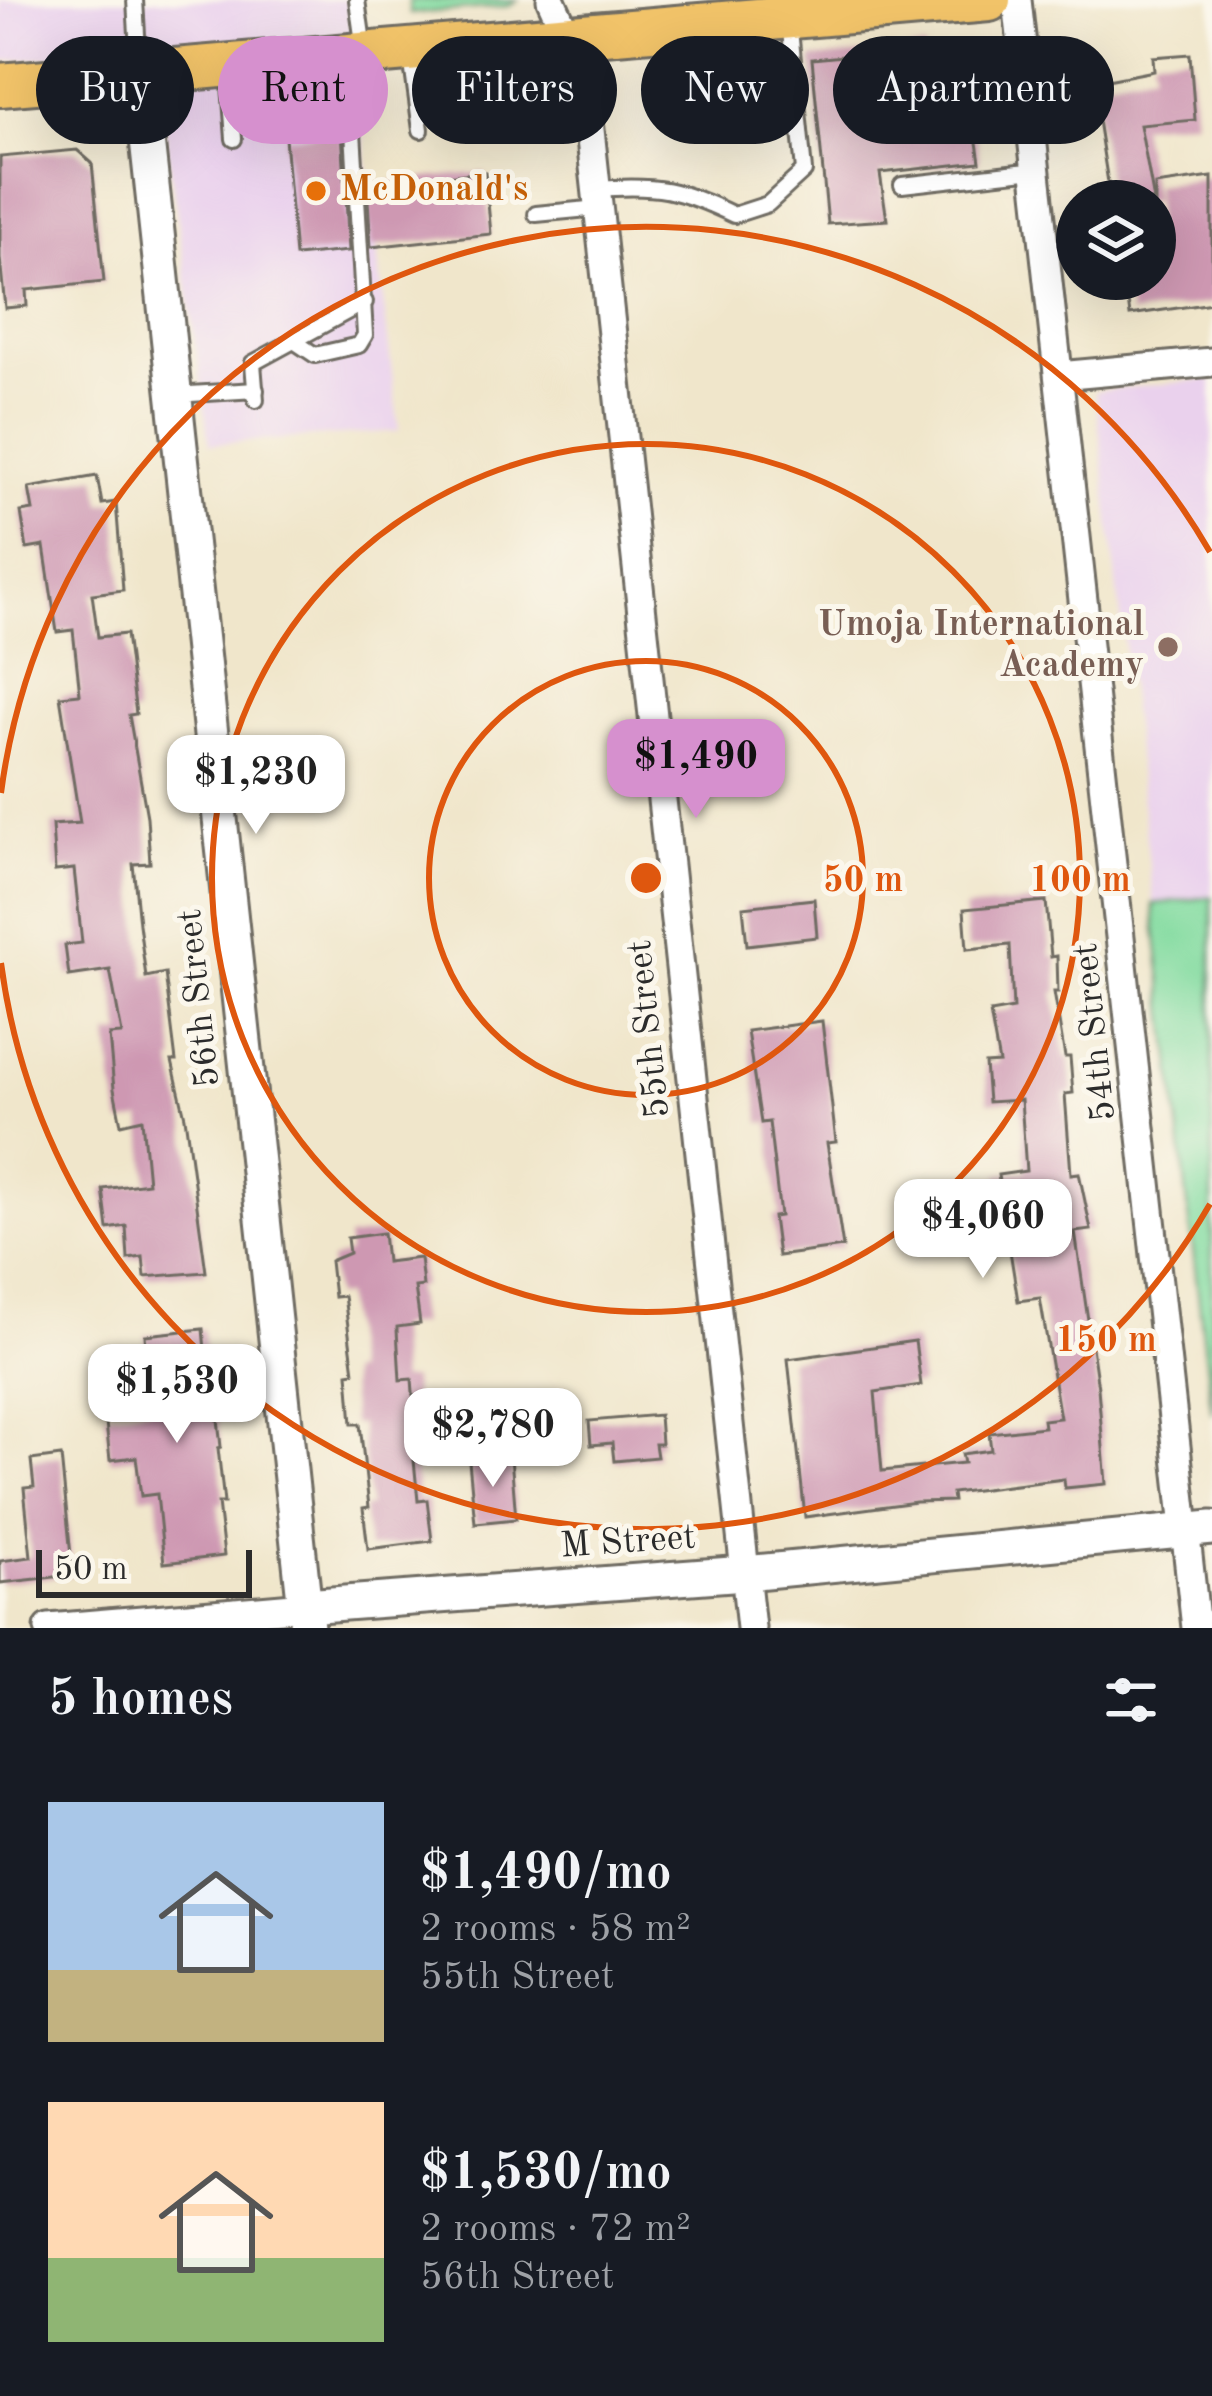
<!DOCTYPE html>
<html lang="en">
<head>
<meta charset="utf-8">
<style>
  body { margin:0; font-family:"Old Standard TT",serif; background:#20242c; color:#f1f3f6; height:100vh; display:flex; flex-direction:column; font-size:45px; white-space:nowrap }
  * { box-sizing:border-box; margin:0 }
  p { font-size:39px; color:#9ea1a6 }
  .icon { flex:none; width:66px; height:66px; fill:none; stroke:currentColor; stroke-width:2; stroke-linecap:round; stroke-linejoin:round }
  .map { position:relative; height:1628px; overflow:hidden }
  .sheet { display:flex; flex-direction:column; background:#171b24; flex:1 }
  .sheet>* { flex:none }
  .hud { position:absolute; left:36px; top:36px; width:1140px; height:108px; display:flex; gap:24px }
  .fabs { position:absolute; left:1056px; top:180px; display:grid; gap:24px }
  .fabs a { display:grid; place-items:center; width:120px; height:120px; border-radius:50%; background:#171b24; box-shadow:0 12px 48px #0002; font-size:60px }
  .scale { position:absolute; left:36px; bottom:30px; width:216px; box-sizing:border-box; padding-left:12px; border:6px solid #2b2b2b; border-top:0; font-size:33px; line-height:42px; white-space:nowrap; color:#2b2b2b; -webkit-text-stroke:9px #fbf7ec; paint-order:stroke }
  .price { position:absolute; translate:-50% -102px; padding:0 27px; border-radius:24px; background:#fff; color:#222; font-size:39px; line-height:78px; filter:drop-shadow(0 3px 6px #0008) }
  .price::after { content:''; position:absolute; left:50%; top:72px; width:36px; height:27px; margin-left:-18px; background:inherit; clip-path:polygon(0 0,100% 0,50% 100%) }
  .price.selected { background:#d690ce; color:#111 }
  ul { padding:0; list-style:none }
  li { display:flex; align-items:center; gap:36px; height:300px; padding:0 48px }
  li span { display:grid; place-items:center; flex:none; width:336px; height:240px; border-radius:0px; color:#555 }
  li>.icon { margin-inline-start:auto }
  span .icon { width:144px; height:144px; fill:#fffc; stroke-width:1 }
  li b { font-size:51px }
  h2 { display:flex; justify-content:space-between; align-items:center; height:144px; padding:0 48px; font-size:51px }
  .tag { padding:0 42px; border-radius:54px; background:#171b24; box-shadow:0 12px 48px #0002; font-size:42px; line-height:108px }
  .tag.selected { background:#d690ce; color:#111 }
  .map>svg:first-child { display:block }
  .built { fill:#ead1ed }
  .green { fill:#83dba0; stroke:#578366; stroke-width:3 }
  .building { fill:#ce98b2 }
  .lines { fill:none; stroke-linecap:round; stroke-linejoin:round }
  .service-casing { stroke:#706c63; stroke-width:20 }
  .minor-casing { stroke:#706c63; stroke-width:33 }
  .tertiary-casing { stroke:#706c63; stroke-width:39 }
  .primary-casing { stroke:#706c63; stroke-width:48 }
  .service { stroke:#fff; stroke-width:14 }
  .minor { stroke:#fff; stroke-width:27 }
  .tertiary { stroke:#fff; stroke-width:33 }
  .primary { stroke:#f1c369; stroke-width:42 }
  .ring { fill:none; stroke:#df570e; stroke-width:6 }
  .food-dot { fill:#e8710a; stroke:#fbf7ec; stroke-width:4.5 }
  .education-dot { fill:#8d6e63; stroke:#fbf7ec; stroke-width:4.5 }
  .labels { text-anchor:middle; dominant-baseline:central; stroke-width:10; stroke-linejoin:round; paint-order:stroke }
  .food-label { font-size:36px; font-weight:bold; fill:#c56008; stroke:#fbf7ec; text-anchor:start }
  .education-label { font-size:36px; font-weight:bold; fill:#785e54; stroke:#fbf7ec; text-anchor:end }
  .street-label { font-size:36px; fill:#2b2b2b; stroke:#fbf7ec }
  .centre { fill:#df570e; stroke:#fbf7ec; stroke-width:6 }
  .ring-label { font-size:36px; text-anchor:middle; font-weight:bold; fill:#df570e; stroke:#fbf7ec; stroke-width:10; stroke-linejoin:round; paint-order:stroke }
</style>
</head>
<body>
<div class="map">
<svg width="1212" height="1628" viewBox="0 0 1212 1628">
  <rect width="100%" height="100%" fill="#fbf7ec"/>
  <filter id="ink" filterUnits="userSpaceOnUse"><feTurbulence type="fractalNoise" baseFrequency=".00833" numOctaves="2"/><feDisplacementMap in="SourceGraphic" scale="24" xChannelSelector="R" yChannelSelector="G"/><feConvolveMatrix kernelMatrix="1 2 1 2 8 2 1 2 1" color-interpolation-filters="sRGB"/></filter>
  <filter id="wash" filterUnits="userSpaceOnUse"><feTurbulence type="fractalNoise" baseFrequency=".004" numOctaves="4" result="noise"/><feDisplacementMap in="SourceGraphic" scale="48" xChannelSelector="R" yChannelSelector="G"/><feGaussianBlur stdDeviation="2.7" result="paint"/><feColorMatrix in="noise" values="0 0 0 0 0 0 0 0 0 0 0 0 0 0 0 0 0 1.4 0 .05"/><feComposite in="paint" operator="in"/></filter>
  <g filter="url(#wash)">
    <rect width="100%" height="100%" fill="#f0e6cb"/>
    <g class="built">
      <path d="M0,0H347L399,431L210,444L153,49L0,61Z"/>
      <path d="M1212,379V1415L1095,391Z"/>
    </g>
    <g class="green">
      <path d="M409,0H517L509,6L410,14Z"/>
      <path d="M1212,897V1415L1153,904Z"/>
    </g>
    <g id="blocks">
      <g class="building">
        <path d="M925,48L932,114L972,110L980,162L880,173L887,220L828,224L812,59Z"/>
        <path d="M1190,54L1195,120L1140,125L1154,201H1111L1092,83L1154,71L1153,57Z"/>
        <path d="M342,131L349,251L295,256L285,138Z"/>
        <path d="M77,150L92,163L104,282L26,290L27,306L5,308L0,258V157Z"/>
        <path d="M485,172L491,234L371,247L367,184Z"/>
        <path d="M1212,177V303L1130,315L1125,279H1155V185Z"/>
        <path d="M97,476L102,504L116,502L123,590L92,594L98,637L126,634L136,714L129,715L147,817L150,863L133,864L139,924L146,977L165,973L176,1061H172L185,1117L206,1272L145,1277L143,1257L128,1259L126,1226L108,1229L103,1189L148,1183L142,1119L121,1124L114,1089L109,1035L122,1034L110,970L69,976L65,945L82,943L74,869L55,871L52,825L80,823L60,696L80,694L73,630L57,632L44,546L27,549L21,512L33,510L29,488Z"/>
        <path d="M814,899L817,937L747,945L743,907Z"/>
        <path d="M1046,901L1051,957L1057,956L1058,992H1054L1065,1057H1070L1073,1093L1065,1094L1071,1174L1079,1173L1091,1230L1075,1232L1098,1388L1106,1484L1065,1488L1064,1479L952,1493L953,1501L916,1502L805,1517L788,1359L915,1341L921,1385L875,1392L882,1471L964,1463L962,1454L991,1450L989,1433L1044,1427L1043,1420L1060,1418L1040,1298L1018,1301L998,1175L1026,1171L1021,1100L988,1102L985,1064L999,1063L990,1013L1013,1009L1010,945L967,949L964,909Z"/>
        <path d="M822,1021L836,1142L827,1143L843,1247L778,1256L773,1217L780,1216L769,1122L761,1123L747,1031Z"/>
        <path d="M383,1233L386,1262L420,1258L423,1286L415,1287L420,1324L397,1327V1330L400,1380L412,1379L415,1419H410L418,1501L427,1500L432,1541L368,1549L363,1508L369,1507L360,1424H352L348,1373L354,1372L344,1296L334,1297L330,1261L349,1253L347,1238Z"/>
        <path d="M203,1329L210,1402L216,1401L221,1447L218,1448L224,1503H218L224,1556L164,1563L157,1494L141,1496L136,1457L110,1460L105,1414L151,1408L145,1335Z"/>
        <path d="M659,1415L661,1444H655L657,1457L614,1461L612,1443L591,1445L589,1421Z"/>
        <path d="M61,1456L73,1575L0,1583V1561L31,1557L24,1488L34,1487L31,1460Z"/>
        <path d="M511,1457L516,1519L475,1523L469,1461Z"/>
      </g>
    </g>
  </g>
  <g filter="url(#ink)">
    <use href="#blocks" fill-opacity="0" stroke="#706c63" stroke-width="3"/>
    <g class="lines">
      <g class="service-casing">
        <g id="service">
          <path d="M135,0L139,69"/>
          <path d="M357,0L364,50"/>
          <path d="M411,56L421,130"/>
          <path d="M229,71L234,139"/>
          <path d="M902,185L1036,170"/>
          <path d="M597,189C657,184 680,189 734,215L768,204L804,171L789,20"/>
          <path d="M536,214L599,208"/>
          <path d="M294,341L315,355L359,345L365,335L349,63"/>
          <path d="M174,395L256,390"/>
          <path d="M256,400L253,363L365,302"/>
        </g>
      </g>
      <g class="minor-casing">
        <g id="minor">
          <path d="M551,0L584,74L751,1628"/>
          <path d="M1017,0L1196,1628"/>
          <path d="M1059,376L1212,362"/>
          <path d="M49,1628L305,1606"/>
        </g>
      </g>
      <g class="tertiary-casing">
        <g id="tertiary">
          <path d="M140,74L307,1628"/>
          <path d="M305,1606L745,1573L1212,1528"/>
        </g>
      </g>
      <g class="primary-casing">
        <path id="primary" d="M0,85L989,0"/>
      </g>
      <use href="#service" class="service"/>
      <use href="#minor" class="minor"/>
      <use href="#tertiary" class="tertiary"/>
      <use href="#primary" class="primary"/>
    </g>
  </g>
  <g class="ring">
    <circle cx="646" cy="878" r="217"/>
    <circle cx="646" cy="878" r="434"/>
    <path d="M1210 1204A651 651 0 0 1 1 963M1 793A651 651 0 0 1 1210 552"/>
  </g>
  <circle class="food-dot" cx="316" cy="191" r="12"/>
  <circle class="education-dot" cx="1168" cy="647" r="12"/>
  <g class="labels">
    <g class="food-label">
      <text x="340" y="191">McDonald's</text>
    </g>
    <g class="education-label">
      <text x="1144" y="626">Umoja International<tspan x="1144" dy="41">Academy</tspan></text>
    </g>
    <g class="street-label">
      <text transform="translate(200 998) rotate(-96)">56th Street</text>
      <text transform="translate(650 1029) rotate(-96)">55th Street</text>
      <text transform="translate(1096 1032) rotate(-96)">54th Street</text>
      <text transform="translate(628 1543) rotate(-4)">M Street</text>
    </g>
  </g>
  <circle cx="646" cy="878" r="18" class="centre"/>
  <g class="ring-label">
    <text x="863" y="891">50 m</text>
    <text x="1080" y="891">100 m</text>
    <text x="1106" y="1351">150 m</text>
  </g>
</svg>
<div class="fabs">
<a><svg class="icon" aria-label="layers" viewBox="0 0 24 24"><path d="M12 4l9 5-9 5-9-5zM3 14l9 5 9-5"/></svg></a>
</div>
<div class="scale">50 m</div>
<b class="price selected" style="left:696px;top:821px">$1,490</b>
<b class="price" style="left:256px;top:837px">$1,230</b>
<b class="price" style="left:983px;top:1281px">$4,060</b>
<b class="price" style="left:177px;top:1446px">$1,530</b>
<b class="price" style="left:493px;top:1490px">$2,780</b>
<div class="hud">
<a class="tag">Buy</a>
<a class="tag selected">Rent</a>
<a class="tag">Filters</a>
<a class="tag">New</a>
<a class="tag">Apartment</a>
</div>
</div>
<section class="sheet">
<h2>5 homes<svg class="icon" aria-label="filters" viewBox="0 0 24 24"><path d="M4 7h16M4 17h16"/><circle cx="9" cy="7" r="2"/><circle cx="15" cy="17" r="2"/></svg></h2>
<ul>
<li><span style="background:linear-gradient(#a9c7e8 70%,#c2b280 0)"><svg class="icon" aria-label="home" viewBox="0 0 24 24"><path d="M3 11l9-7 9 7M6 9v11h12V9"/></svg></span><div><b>$1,490/mo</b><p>2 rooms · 58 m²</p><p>55th Street</p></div></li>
<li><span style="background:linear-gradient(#ffd9b3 65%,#8fb573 0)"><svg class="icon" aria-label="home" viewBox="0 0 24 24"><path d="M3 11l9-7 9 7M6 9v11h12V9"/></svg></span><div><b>$1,530/mo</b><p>2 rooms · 72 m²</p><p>56th Street</p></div></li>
</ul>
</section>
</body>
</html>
